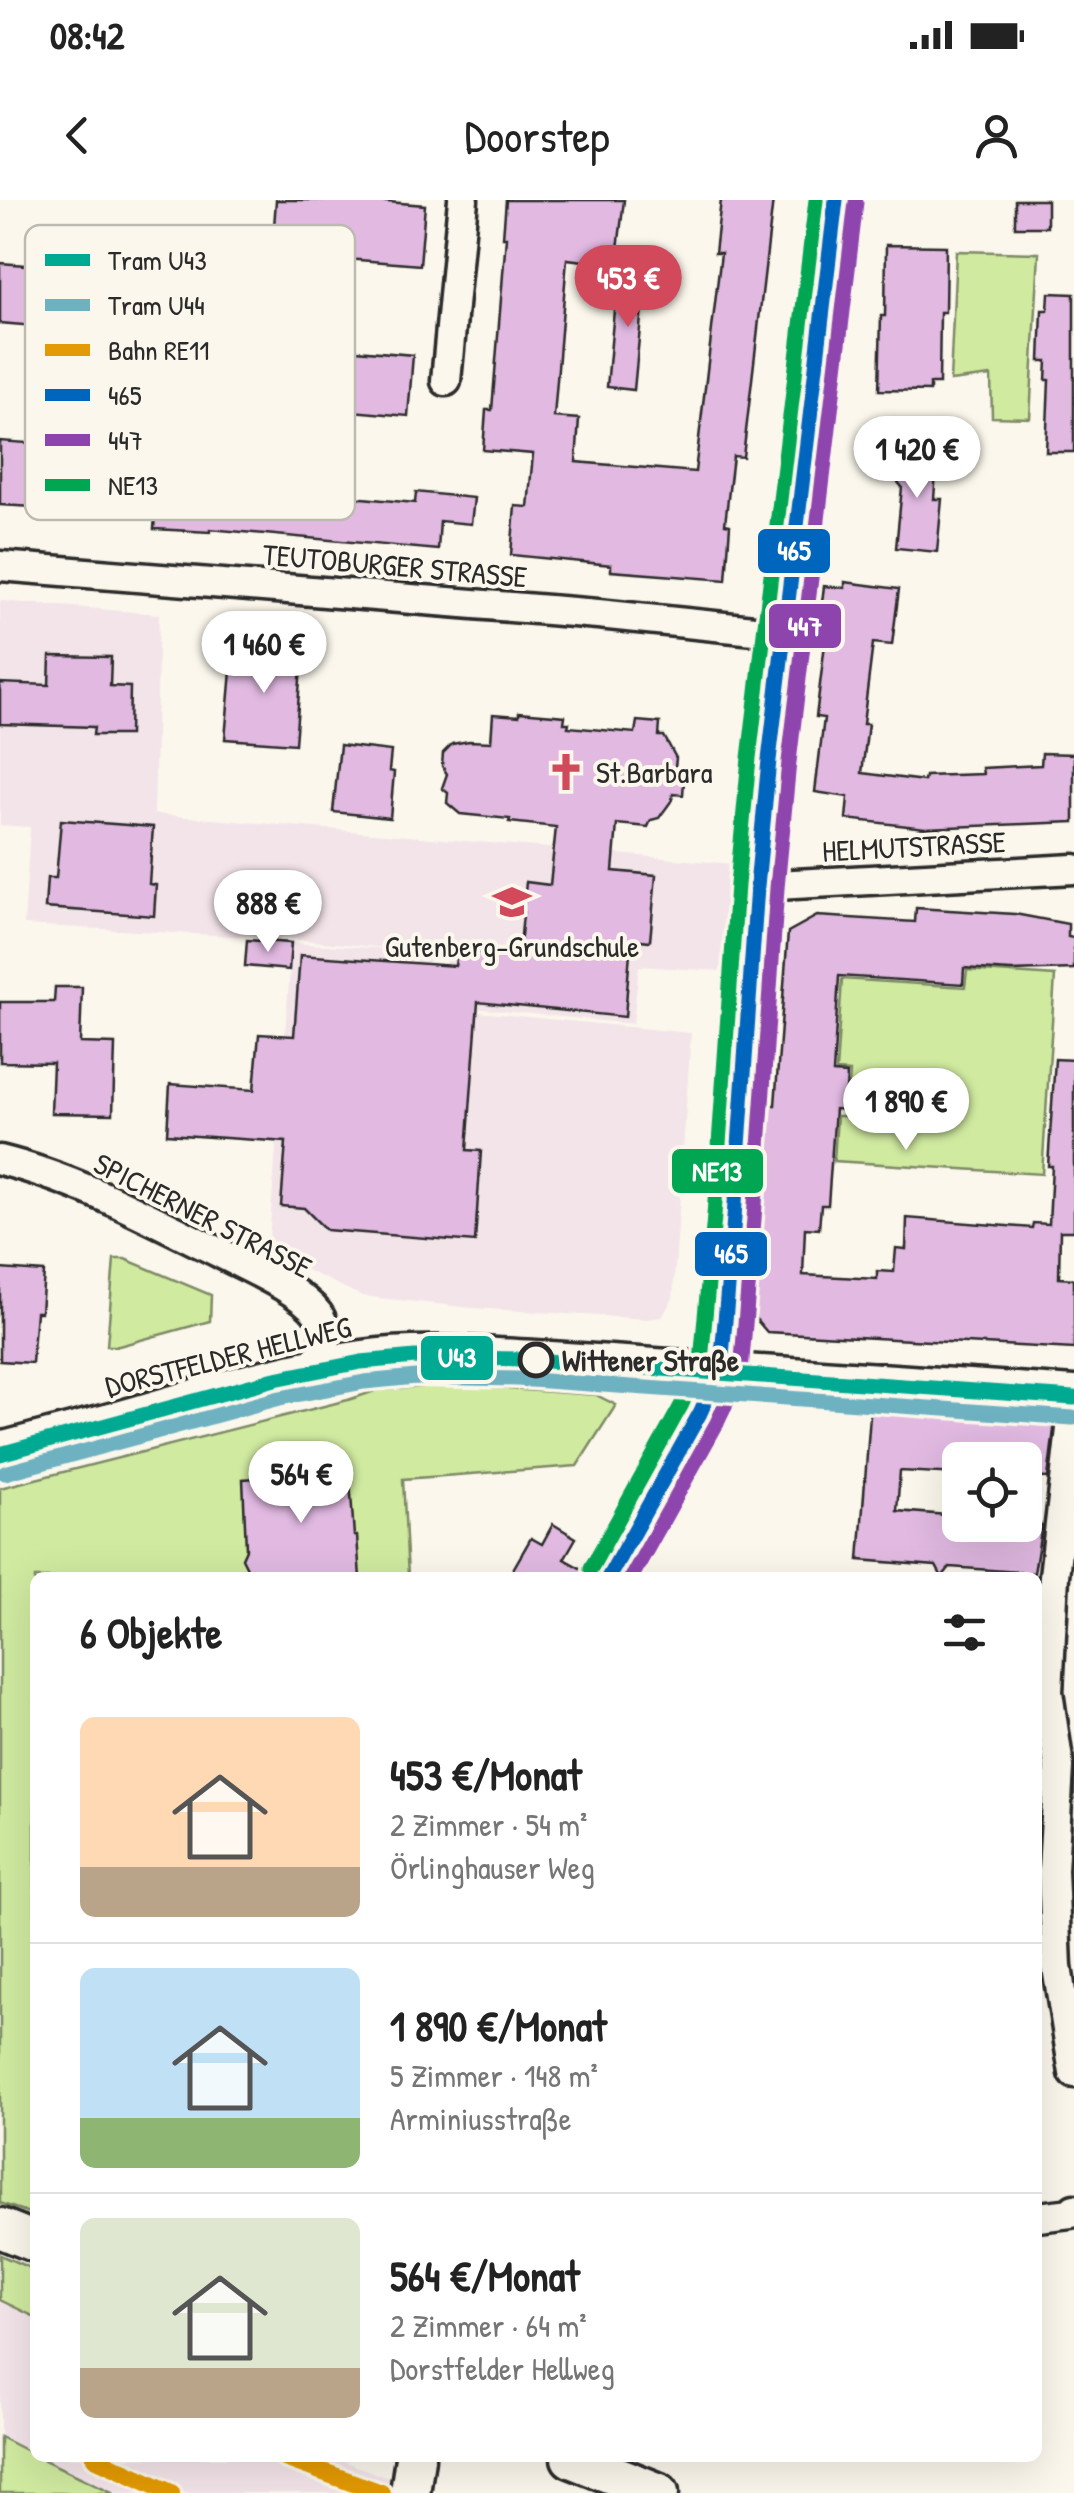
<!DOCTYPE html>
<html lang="de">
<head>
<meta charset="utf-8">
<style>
  body { margin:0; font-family:"Patrick Hand",sans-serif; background:#f2f2f2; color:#222; height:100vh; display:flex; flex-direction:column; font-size:38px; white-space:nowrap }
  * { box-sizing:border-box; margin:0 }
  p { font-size:32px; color:#767676 }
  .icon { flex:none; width:55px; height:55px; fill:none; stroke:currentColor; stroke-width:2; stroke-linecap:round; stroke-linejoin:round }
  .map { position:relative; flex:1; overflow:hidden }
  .sheet { position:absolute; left:30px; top:1372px; width:1012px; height:890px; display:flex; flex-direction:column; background:#fff; border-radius:15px; box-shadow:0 10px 40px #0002 }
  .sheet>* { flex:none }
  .controls { position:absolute; left:942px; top:1242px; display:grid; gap:20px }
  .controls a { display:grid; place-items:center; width:100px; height:100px; border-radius:15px; background:#fff; box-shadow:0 10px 40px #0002; font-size:50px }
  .price { position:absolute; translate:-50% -85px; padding:0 22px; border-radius:35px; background:#fff; color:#222; font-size:32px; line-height:65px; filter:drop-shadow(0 2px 5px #0008) }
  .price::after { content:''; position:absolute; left:50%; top:60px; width:30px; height:22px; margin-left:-15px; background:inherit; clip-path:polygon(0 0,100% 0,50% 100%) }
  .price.current { background:#d1495b; color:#fff }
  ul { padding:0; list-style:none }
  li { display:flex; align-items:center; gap:30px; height:250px; padding:0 50px }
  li+li { border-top:2px solid #e0e0e0 }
  li span { display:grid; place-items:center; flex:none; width:280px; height:200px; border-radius:15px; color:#555 }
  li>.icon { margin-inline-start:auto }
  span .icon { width:120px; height:120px; fill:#fffc; stroke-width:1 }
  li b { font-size:42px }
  h2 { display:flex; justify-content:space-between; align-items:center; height:120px; padding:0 50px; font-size:42px }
  .status { display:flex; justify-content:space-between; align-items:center; height:70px; padding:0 50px; background:#fff; direction:ltr }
  .status svg { height:28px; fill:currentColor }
  header { display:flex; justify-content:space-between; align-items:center; height:130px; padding:0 50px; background:#fff; font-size:45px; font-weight:600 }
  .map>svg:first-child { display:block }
  .built { fill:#f3e4e9 }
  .green { fill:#d0eaa0; stroke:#7e8a66; stroke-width:2.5 }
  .building { fill:#e1b9e1; stroke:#2b2b2b; stroke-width:2.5 }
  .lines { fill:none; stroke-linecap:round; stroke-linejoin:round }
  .street-casing { stroke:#2b2b2b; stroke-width:35 }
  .secondary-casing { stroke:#2b2b2b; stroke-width:45 }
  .street { stroke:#fbf7ec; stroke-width:28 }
  .secondary { stroke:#fbf7ec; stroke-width:38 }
  .bus-1-casing { stroke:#fbf7ec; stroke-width:22 }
  .bus-2-casing { stroke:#fbf7ec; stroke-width:22 }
  .bus-3-casing { stroke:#fbf7ec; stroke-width:22 }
  .bus-1 { stroke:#0065bd; stroke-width:15 }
  .bus-2 { stroke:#8e44ad; stroke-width:15 }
  .bus-3 { stroke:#00a651; stroke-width:15 }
  .rail-1-casing { stroke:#fbf7ec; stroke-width:25 }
  .rail-1 { stroke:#e39a04; stroke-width:18 }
  .tram-1-casing { stroke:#fbf7ec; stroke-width:22 }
  .tram-2-casing { stroke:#fbf7ec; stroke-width:22 }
  .tram-1 { stroke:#00a991; stroke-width:15 }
  .tram-2 { stroke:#6eb1c1; stroke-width:15 }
  .stop-dot { fill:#fbf7ec; stroke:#2b2b2b; stroke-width:5 }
  .labels { text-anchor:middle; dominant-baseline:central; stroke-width:8; stroke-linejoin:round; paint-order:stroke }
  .street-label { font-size:30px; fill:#2b2b2b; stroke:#fbf7ec }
  .poi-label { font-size:30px; fill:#2b2b2b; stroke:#fbf7ec; text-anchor:start }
  .stop-label { font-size:30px; font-weight:bold; fill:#2b2b2b; stroke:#fbf7ec; text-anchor:start }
  .key { fill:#fbf7ec; stroke:#bdbab2; stroke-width:2.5 }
  .key-label { font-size:28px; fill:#2b2b2b }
  .line-badge { stroke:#fbf7ec; stroke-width:4 }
  .badge-label { font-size:28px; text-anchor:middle; font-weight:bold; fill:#fff }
</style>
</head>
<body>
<div class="status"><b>08:42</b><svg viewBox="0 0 49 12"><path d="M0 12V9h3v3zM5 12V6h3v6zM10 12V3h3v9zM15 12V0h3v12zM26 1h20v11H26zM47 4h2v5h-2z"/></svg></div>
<header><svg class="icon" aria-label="back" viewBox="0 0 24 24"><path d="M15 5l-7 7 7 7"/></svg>Doorstep<svg class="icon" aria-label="person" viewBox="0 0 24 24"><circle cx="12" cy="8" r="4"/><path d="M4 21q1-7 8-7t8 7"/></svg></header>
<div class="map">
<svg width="1074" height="2293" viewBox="0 0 1074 2293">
  <rect width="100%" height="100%" fill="#fbf7ec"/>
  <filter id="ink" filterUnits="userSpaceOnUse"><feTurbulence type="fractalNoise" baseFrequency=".01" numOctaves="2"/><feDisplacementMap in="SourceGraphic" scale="20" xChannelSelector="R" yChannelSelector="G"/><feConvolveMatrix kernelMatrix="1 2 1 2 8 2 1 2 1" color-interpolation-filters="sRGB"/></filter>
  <g filter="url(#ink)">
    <g class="built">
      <path d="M0,401L159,414L154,614L733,664L721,771L639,766L633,824L442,805L446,754L430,752L427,807L691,833L673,1098L662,1117L647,1119L473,1108L362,1096L268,1052L292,743L406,750L292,739L24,725L30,627L0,625Z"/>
      <path d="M0,2100L35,2117V2255L0,2237Z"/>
      <path d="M40,2258H336L428,2293H114Z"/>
    </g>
    <g class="green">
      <path d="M956,51L1039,53L1030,218L992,217L991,176L950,181Z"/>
      <path d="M967,770L1055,776L1042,974L834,961L837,916H847L850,872L836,871L842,779L965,787Z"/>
      <path d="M114,1059H125L211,1095L210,1121L119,1146H107Z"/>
      <path d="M450,1185L596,1195L616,1205L577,1266L403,1279L408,1377L35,1378V2015L0,2003V1288L348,1200L378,1190Z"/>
      <path d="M0,2055L35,2070V2117L0,2100Z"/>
      <path d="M0,2237L35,2255V2258H40L114,2293H0Z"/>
    </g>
    <g class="building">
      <path d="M276,0H362L425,5L420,65L272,53Z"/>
      <path d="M506,0H624L616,65L567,59L554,217L579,219L576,262L695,272L721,53H715L721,0H773L743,257L733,256L725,324L730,325L726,380L611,371V365L511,355L515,306L528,307L533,254L483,250L486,210H492L506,37H503Z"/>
      <rect x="1015" y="0" width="32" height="27"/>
      <path d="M886,45L946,46L945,112H940L939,184H930V191L879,190L881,116H885Z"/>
      <path d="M0,63L39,66L34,126L0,123Z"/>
      <path d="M617,77L656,81L654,107H642L634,190L607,187Z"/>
      <path d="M1049,93L1074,94V252H1046L1049,180H1046L1047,161H1040L1042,110H1048Z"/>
      <path d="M265,142L413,155L408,216L260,203Z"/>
      <path d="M61,159L120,163L110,289L100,288L99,306L52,303V308L0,305V241L55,245Z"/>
      <path d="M895,247L937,257L934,299H942L937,352L896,348L902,287L891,274Z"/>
      <path d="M328,264L354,266L352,297L415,303L416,292L474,298L471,324L440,321L438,350L210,329V332L154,329L158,273L233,277L232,289L325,298Z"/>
      <path d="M845,382L899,389L892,445L873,443L863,524H868L862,573L924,581L925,576L983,574L982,568L1041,565L1042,553L1074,554V622L925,628L846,619L848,597L815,592L824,518L816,517L828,419L820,418L824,386L845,388Z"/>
      <path d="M233,448L302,454L295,544L225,539Z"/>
      <path d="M50,456L111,457L110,486L130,487L129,535H93L94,527L0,524V483L49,485Z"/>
      <path d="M519,512L565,516L564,523H569L568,527L635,533L637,521L660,523L659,536H664L676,558L675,567L685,568L683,595L673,594L672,600L659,618L651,620L648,627L617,624L613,671L656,675L650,741L631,739L625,817L478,802L467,950L481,951L475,1042L326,1030L304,1008L281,1006L286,942L167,934L170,884L254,890L259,834L294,836L300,755L455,766L457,751L519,757L526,682L550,685L556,627L509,622L510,619L460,614L447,603L448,593L442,588L447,574L442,566L443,553L452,544L469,541L491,542L493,514L519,516Z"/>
      <path d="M340,545L391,551L389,571L394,572L390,618L333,612Z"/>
      <path d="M61,620L153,627L149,684L156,685L154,716L45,708L47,678H56Z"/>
      <path d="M916,708L1015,714L1068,724V737L1074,738V769L1011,771L964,768L963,784L839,776L833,873L847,874L845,910L835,909L828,1005H821L819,1029L805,1028L803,1075L877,1079V1071L894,1072L896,1048L906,1049L907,1018L1032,1028L1033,1023L1049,1024L1052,966H1048L1055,859L1074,860V1031H1060L1059,1078L1074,1079V1149L767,1132L755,1118L767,905H775L788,732L817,716L915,722Z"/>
      <path d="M247,740L291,743L289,770L245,766Z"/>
      <path d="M55,787H82L80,843L115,844L113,914L51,913L53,863L0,862V802H54Z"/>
      <path d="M0,1069L44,1072L41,1112H36L32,1163L0,1161Z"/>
      <path d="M880,1205L1050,1216L1055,1222L1048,1278L1025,1277V1260H960V1274L900,1271L897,1311L960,1316V1325H1042L1034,1373L950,1367L942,1377L936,1366L859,1360L870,1215Z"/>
      <path d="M349,1266L354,1336H357L360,1378H319V1375L249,1378L248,1370L242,1358L246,1349L243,1279L320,1273L319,1268Z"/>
      <path d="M553,1324L576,1338L564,1359L587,1372L586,1378H508L531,1338L542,1344Z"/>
    </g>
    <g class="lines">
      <g class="street-casing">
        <g id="street">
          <path d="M446,181L463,0"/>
          <path d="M0,366L598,414L784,433"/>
          <path d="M757,686L1074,669"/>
          <path d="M0,960C77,979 149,1018 220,1053C248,1068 299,1089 318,1114C326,1125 326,1137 325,1150L311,1165"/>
          <path d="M1074,1218L1071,1229L1054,1376L1048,1492L1059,1567L1053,1670L1057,1767L1074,1873"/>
          <path d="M0,1247C44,1235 89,1224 132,1212C208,1190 284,1166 362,1155C419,1147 478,1152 536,1155L1074,1191"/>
          <path d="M1038,2017L1071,2013L1074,2009"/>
        </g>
      </g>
      <g class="secondary-casing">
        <g id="secondary">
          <path d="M608,1378L700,1213L721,1167L734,1018L757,686L769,560L836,0"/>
          <path d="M0,2028L35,2042"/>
          <path d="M571,2258L659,2293"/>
          <path d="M410,2293L415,2258"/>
        </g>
      </g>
      <use href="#street" class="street"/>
      <use href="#secondary" class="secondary"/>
      <g class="bus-1-casing">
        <path id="bus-1" d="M608,1378L700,1213L721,1167L734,1018L757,686L769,560L836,0"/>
      </g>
      <g class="bus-2-casing">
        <path id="bus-2" d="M631,1378L717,1223L741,1171L754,1019L777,688L789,562L856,2"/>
      </g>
      <g class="bus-3-casing">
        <path id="bus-3" d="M591,1368L682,1204L701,1162L714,1016L737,685L749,558L816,0"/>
      </g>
      <use href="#bus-1" class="bus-1"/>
      <use href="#bus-2" class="bus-2"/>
      <use href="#bus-3" class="bus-3"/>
      <g class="rail-1-casing">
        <g id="rail-1">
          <path d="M95,2258L171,2293"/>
          <path d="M285,2258L381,2293"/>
        </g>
      </g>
      <use href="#rail-1" class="rail-1"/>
      <g class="tram-1-casing">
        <path id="tram-1" d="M0,1254L275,1179L361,1162L415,1157L518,1159L1074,1198"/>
      </g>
      <g class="tram-2-casing">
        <path id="tram-2" d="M5,1273L280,1198L364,1182L416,1177L517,1179L1073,1218"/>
      </g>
      <use href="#tram-1" class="tram-1"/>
      <use href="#tram-2" class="tram-2"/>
    </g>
  </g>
  <defs>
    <g id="church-bare" transform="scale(3)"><path d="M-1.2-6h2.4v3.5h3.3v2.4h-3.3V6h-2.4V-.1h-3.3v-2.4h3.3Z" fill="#d1495b" stroke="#fbf7ec" stroke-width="2.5" paint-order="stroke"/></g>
    <g id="school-bare" transform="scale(3)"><path d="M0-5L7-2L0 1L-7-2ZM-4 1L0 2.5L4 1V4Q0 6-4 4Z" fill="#d1495b" stroke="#fbf7ec" stroke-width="2.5" paint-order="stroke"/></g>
  </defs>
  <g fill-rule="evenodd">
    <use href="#church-bare" x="566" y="572"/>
    <use href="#school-bare" x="512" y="702"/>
  </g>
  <circle class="stop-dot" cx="536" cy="1160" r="16"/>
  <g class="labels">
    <g class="street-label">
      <text transform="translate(395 365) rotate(5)">TEUTOBURGER STRASSE</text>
      <text transform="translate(914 646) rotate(-3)">HELMUTSTRASSE</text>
      <text transform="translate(203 1015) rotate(27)">SPICHERNER STRASSE</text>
      <text transform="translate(228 1156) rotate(-14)">DORSTFELDER HELLWEG</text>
    </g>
    <g class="poi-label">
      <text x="596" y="572">St.Barbara</text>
      <text x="512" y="746" text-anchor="middle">Gutenberg-Grundschule</text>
    </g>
    <g class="stop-label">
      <text x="562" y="1160">Wittener Straße</text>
    </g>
  </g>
  <rect x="25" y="25" width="330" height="295" rx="15" class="key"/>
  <rect x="45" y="54" width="45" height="12" fill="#00a991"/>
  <rect x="45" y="99" width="45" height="12" fill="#6eb1c1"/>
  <rect x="45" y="144" width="45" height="12" fill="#e39a04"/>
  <rect x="45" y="189" width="45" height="12" fill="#0065bd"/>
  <rect x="45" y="234" width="45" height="12" fill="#8e44ad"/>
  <rect x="45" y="279" width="45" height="12" fill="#00a651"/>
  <g class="key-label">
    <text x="108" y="70">Tram U43</text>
    <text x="108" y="115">Tram U44</text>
    <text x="108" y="160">Bahn RE11</text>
    <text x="108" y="205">465</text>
    <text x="108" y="250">447</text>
    <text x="108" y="295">NE13</text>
  </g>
  <g class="line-badge">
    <rect x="756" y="327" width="76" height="48" rx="10" fill="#0065bd"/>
    <rect x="767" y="402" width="76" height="48" rx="10" fill="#8e44ad"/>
    <rect x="670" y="947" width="95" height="48" rx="10" fill="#00a651"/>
    <rect x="693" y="1030" width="76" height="48" rx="10" fill="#0065bd"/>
    <rect x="419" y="1134" width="76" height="48" rx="10" fill="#00a991"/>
  </g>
  <g class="badge-label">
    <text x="794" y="360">465</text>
    <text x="805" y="436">447</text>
    <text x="717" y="981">NE13</text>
    <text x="731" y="1063">465</text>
    <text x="457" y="1167">U43</text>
  </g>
</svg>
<div class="controls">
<a><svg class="icon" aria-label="locate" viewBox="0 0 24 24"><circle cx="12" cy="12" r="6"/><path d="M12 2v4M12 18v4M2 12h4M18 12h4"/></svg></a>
</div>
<b class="price current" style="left:628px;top:130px">453 €</b>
<b class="price" style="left:917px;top:301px">1 420 €</b>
<b class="price" style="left:264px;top:496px">1 460 €</b>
<b class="price" style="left:268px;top:755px">888 €</b>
<b class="price" style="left:906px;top:953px">1 890 €</b>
<b class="price" style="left:301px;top:1326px">564 €</b>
<section class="sheet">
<h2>6 Objekte<svg class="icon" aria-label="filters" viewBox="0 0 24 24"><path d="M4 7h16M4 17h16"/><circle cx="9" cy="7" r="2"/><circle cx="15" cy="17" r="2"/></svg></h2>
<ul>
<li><span style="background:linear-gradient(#ffd9b3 75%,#b9a48a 0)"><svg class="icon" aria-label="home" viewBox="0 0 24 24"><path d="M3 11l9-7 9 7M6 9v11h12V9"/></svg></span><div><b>453 €/Monat</b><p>2 Zimmer · 54 m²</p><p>Örlinghauser Weg</p></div></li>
<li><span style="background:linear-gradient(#bfe0f5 75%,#8fb573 0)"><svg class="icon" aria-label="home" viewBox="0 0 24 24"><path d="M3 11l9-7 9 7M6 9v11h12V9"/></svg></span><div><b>1 890 €/Monat</b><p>5 Zimmer · 148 m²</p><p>Arminiusstraße</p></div></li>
<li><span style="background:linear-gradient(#dfe7d0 75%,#b9a48a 0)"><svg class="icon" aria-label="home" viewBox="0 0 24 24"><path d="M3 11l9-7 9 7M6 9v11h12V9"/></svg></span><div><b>564 €/Monat</b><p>2 Zimmer · 64 m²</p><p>Dorstfelder Hellweg</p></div></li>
</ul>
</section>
</div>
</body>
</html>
